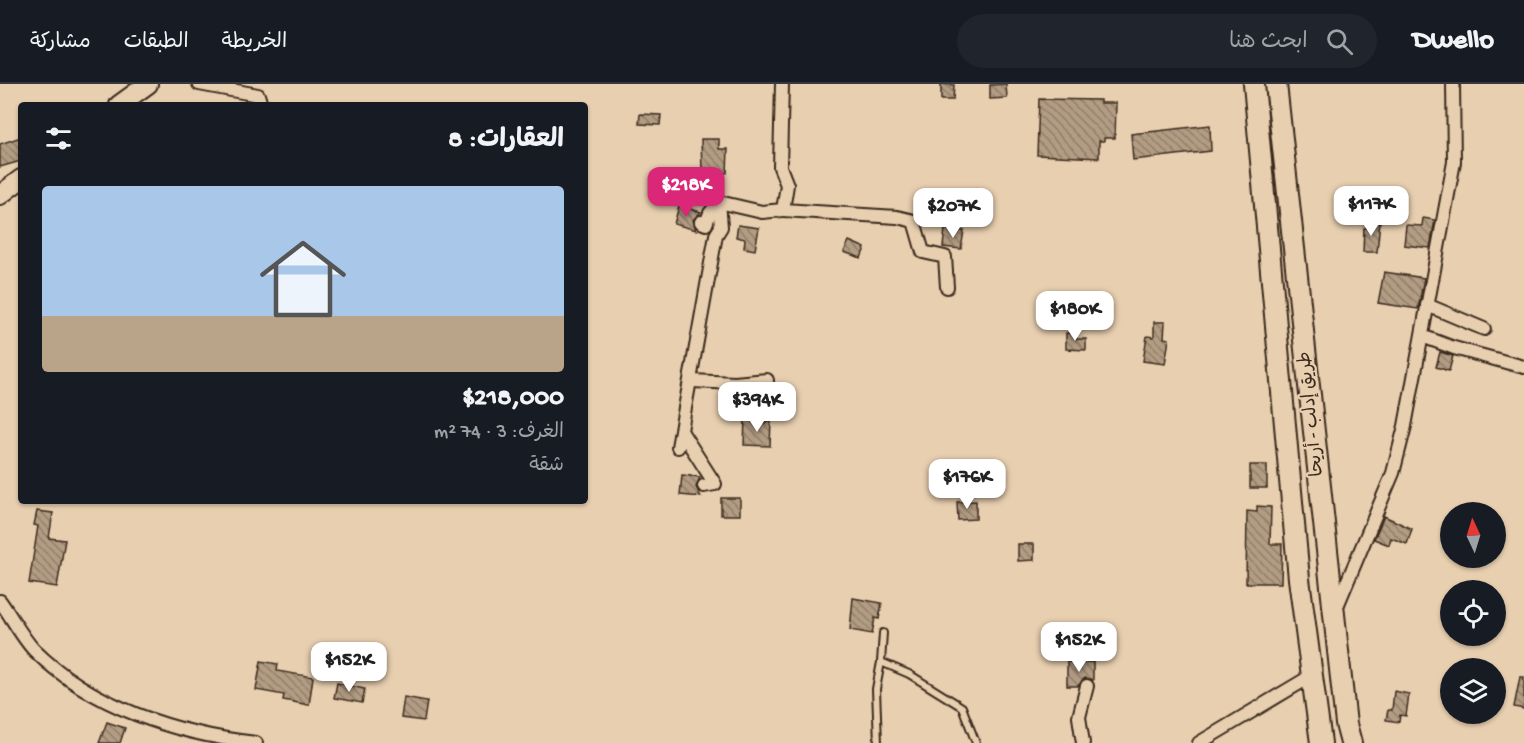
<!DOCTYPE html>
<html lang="ar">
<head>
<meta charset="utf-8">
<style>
  body { margin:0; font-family:"Gochi Hand","Playpen Sans Arabic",sans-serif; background:#20242c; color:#f1f3f6; direction:rtl; height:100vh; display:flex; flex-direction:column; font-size:22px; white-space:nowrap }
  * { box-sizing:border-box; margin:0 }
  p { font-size:20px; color:#9ea1a6 }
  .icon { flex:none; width:33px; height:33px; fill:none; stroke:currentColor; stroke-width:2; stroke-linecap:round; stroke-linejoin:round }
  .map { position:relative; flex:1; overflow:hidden; direction:ltr }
  .details { position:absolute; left:18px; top:18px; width:570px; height:402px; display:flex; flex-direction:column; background:#171b24; border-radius:6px; box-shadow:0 2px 4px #0004; direction:rtl }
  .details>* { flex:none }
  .needle { width:39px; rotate:356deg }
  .fabs { position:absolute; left:1440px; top:418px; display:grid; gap:12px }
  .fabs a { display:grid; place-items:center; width:66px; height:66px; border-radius:50%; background:#171b24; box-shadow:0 2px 4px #0004; font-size:30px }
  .price { position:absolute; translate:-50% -51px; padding:0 14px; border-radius:12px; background:#fff; color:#222; font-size:20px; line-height:39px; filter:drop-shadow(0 2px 3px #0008) }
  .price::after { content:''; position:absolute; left:50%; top:36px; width:18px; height:14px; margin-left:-9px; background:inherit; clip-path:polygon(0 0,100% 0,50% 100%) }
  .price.current { background:#db2777; color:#fff }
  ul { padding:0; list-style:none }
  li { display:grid; align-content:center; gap:12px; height:318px; padding:0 24px }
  li span { display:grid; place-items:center; height:186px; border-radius:6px; color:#555 }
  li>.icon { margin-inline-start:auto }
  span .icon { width:108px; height:108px; fill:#fffc; stroke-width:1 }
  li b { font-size:26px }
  h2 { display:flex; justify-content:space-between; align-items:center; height:72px; padding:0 24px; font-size:26px }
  header { display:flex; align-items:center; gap:36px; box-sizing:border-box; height:84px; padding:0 30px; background:#171b24; border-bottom:2px solid #363941 }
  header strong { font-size:28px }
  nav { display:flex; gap:33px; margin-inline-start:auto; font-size:21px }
  .search { width:420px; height:54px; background:#20242c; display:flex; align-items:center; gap:15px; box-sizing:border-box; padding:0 21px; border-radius:33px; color:#9ea1a6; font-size:22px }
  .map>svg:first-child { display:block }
  .building { fill:url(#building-back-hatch); stroke:#3b2a1e; stroke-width:1.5 }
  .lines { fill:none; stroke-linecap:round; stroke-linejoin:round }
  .service-casing { stroke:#3b2a1e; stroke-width:10 }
  .minor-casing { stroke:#3b2a1e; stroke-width:16 }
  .secondary-casing { stroke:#3b2a1e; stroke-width:22 }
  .primary-casing { stroke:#3b2a1e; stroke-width:24 }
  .service { stroke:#e8cfb0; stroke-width:6 }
  .minor { stroke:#e8cfb0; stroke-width:12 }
  .secondary { stroke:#e8cfb0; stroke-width:18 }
  .primary { stroke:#e8cfb0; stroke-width:20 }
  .labels { text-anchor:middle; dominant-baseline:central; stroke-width:4.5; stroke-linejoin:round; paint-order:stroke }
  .street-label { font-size:18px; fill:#3b2a1e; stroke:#e8cfb0 }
</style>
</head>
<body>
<header>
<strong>Dwello</strong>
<div class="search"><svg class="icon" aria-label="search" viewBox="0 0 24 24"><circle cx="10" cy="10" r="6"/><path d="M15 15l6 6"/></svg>ابحث هنا</div>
<nav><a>الخريطة</a><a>الطبقات</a><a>مشاركة</a></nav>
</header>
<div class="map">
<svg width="1524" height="659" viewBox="0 0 1524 659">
  <defs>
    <pattern id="building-back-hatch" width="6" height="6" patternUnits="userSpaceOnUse" patternTransform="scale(1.5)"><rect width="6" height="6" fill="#b29c83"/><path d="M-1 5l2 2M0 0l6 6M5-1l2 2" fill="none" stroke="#927f6b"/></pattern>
  </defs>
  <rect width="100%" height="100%" fill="#e8cfb0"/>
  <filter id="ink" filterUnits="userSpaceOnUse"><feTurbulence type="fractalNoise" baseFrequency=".0167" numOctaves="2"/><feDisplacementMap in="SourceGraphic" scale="12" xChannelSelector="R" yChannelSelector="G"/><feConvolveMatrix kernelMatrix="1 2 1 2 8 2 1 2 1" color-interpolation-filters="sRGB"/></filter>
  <g filter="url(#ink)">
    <g class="building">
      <path d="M941,0L954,1L953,16H941Z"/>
      <path d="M1006,0L1007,14L990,15V1Z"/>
      <path d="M1039,15L1100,16V19H1116L1115,54H1104V57H1099V74L1037,71Z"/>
      <path d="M640,30L661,31L660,41L639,40Z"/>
      <path d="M1210,41L1211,67L1133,76L1131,50Z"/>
      <path d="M21,53V77L0,83V60Z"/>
      <path d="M701,55H719V65H728L727,89L702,87Z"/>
      <path d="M679,122L701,128L693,136L696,146L674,140Z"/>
      <path d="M1423,134L1435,136L1430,164L1404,161L1406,141L1422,142Z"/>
      <path d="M1369,137H1380L1377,168H1363L1364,144H1369Z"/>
      <path d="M738,141L759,144L755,166L744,164L745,155L736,153Z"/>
      <path d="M945,145L964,147L961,165L943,163Z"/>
      <path d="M849,157L865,164L861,174L844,168Z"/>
      <path d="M1384,188L1424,194L1418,225L1378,219Z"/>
      <path d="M1154,238H1165L1164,254L1169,255L1165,280L1143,277L1147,252L1154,253Z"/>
      <path d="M1066,249H1076V255H1086V266L1066,265Z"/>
      <path d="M1440,268L1453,272L1449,287L1436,283Z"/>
      <path d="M745,335H756L763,340L771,336L770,362L744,361Z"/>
      <rect x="1250" y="381" width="17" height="23"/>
      <path d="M682,391L700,393L696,403L701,413L680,411Z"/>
      <rect x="721" y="414" width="19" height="17"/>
      <path d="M976,417V435L958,436L957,418Z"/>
      <path d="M1257,422L1271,423L1270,460H1282L1281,499H1246L1247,427L1257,428Z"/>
      <path d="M37,427L53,429L49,454L65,456L57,503L29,499L38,442L34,441Z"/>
      <path d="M1384,432L1412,445L1407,460L1391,454L1389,461L1374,455Z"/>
      <path d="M1018,460H1034V476L1018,477Z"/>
      <path d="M853,514L882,519L879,535L875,534L872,550L850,546Z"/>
      <path d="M261,577L278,580L277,587L313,593L309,621L283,616L284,611L256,606Z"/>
      <path d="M1067,578H1093V596L1085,594L1078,602H1067Z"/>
      <path d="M1520,593H1524V625L1514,623Z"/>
      <path d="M337,599L365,605L362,619L334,614Z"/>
      <path d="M1394,607L1409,610L1406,632L1400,631L1399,638L1386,636L1388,626H1392Z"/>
      <path d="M404,613L427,617L424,637L401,634Z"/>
      <path d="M107,638L125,644L120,659H99Z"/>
    </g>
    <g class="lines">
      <g class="service-casing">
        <g id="service">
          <path d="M883,549L881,578L909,590L962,623L976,659"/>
          <path d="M878,659L876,605L881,578"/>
        </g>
      </g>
      <g class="minor-casing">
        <g id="minor">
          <path d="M199,0L258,11L261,21"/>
          <path d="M782,0L780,83L787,101L783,126L897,133L914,137L923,168L945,173L947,203"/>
          <path d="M701,138L706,140L710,129L719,118L762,128L783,126"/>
          <path d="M1427,221L1484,245"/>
          <path d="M1422,252L1454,264L1524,283"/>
          <path d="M692,297L735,299L767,296L763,332"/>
          <path d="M681,347L715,400L704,402"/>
          <path d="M678,363L716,151L721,143L719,118"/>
          <path d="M0,517C11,532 21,552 34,566C91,623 177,650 256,659"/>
          <path d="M1335,527L1393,389L1405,342L1454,78L1453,0"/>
          <path d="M1083,659L1079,633L1087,602"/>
          <path d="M1199,659L1313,591"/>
        </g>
      </g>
      <g class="secondary-casing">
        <g id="secondary">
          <path d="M119,21L148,0"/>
          <path d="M0,111L21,95"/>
        </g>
      </g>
      <g class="primary-casing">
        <g id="primary">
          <path d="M1254,0L1299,495L1321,659"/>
          <path d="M1276,0L1346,640L1351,659"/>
        </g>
      </g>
      <use href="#service" class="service"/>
      <use href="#minor" class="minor"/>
      <use href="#secondary" class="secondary"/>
      <use href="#primary" class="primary"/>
    </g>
  </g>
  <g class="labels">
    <g class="street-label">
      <text transform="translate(1312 330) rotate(-96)">طريق إدلب - أريحا</text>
    </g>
  </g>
</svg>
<div class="fabs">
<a><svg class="needle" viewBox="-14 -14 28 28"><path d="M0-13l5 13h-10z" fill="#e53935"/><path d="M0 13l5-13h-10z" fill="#9ea1a6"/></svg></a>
<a><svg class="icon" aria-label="locate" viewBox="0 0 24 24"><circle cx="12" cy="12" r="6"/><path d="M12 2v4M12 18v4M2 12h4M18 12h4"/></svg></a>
<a><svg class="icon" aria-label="layers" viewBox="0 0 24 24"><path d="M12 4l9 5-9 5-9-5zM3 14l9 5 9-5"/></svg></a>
</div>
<b class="price current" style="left:686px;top:134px">$218K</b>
<b class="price" style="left:1371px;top:153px">$117K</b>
<b class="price" style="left:953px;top:155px">$207K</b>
<b class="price" style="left:1075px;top:258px">$180K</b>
<b class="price" style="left:757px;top:349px">$394K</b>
<b class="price" style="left:967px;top:426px">$176K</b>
<b class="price" style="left:1079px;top:589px">$152K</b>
<b class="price" style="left:349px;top:609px">$152K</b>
<section class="details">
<h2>العقارات: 8<svg class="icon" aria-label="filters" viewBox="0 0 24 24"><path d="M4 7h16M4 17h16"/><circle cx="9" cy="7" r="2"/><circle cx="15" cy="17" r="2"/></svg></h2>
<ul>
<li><span style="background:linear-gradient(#a9c7e8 70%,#b9a48a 0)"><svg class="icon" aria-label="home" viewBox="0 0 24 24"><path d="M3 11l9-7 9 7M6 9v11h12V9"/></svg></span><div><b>$218,000</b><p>الغرف: 3 · 74 m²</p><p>شقة</p></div></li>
</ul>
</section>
</div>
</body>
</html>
